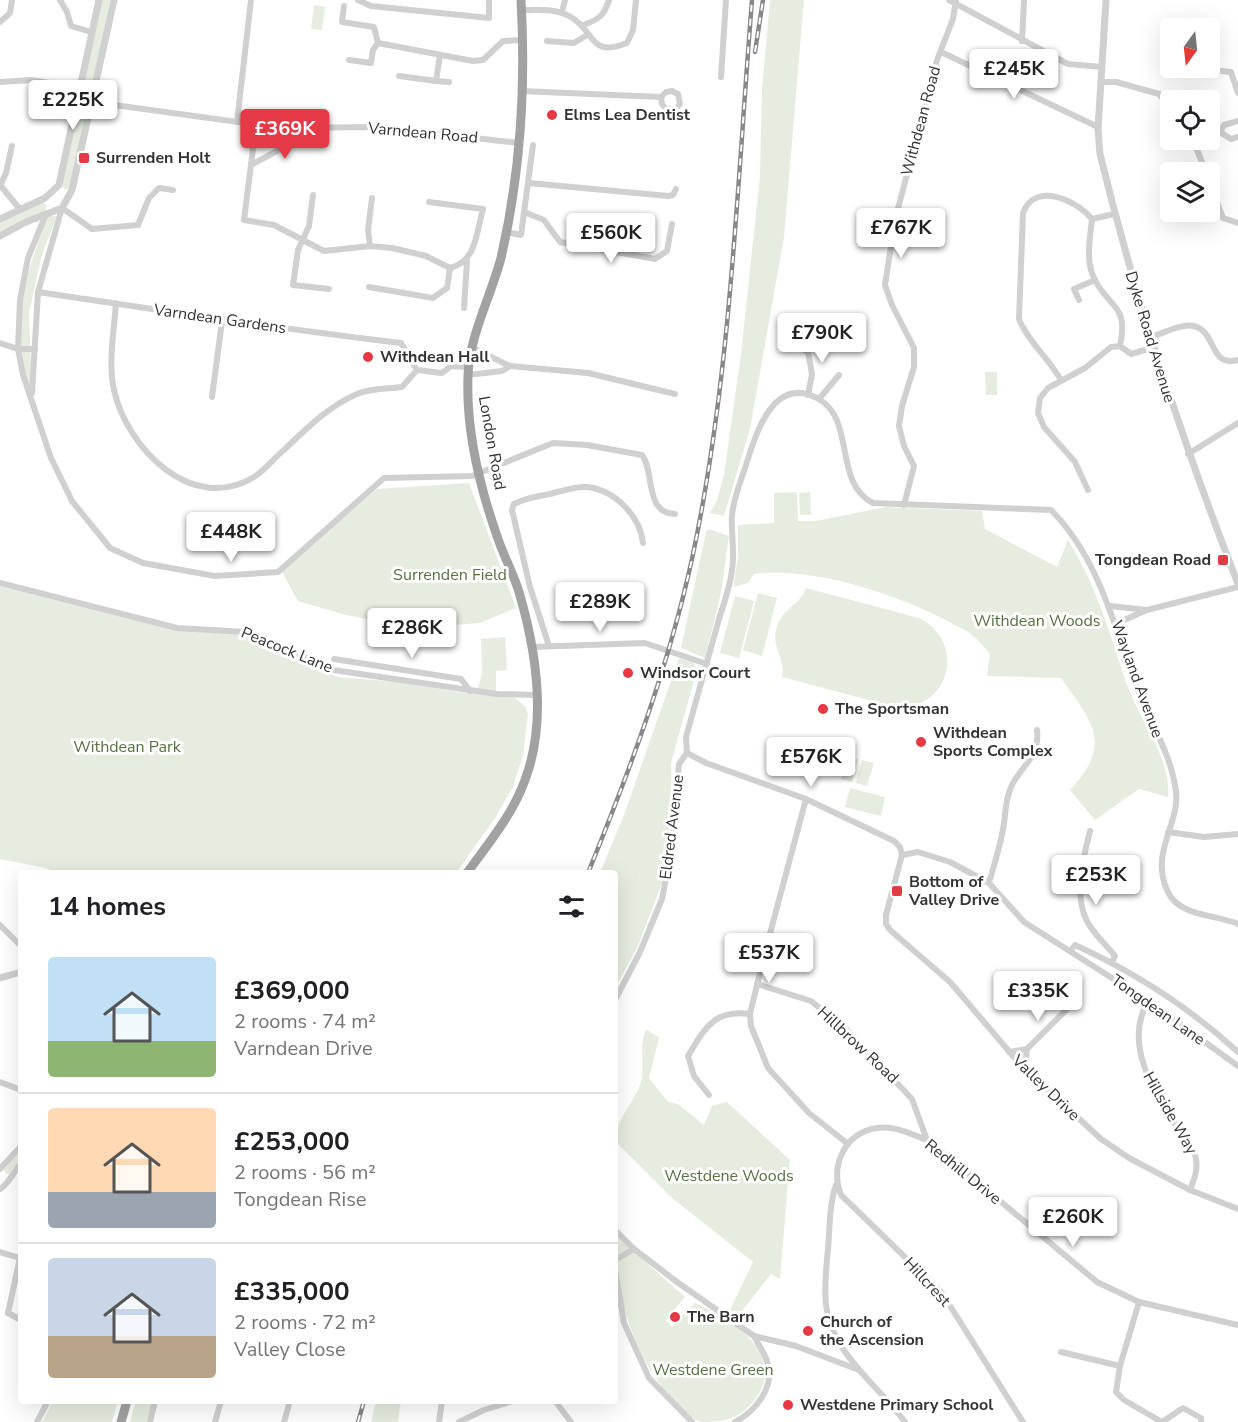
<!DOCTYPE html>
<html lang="en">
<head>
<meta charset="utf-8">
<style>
  body { margin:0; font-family:"Nunito Sans",sans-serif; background:#f6f6f6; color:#202124; height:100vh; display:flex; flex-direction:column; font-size:22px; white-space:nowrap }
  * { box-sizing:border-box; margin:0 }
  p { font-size:20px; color:#757577 }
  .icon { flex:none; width:33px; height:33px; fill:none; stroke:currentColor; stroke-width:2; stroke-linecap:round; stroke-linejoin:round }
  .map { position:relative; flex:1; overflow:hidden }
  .details { position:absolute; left:18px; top:870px; width:600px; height:534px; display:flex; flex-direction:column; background:#fff; border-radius:6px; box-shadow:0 6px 24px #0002 }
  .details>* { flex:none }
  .needle { width:39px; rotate:195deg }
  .controls { position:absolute; left:1160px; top:18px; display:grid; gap:12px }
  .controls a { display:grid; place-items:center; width:60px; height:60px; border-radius:6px; background:#fff; box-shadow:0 6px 24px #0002; font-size:30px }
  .price { position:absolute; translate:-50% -51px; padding:0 14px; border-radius:6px; background:#fff; color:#222; font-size:20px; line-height:39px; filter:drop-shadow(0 2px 3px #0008) }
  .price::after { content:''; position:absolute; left:50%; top:36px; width:18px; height:14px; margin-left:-9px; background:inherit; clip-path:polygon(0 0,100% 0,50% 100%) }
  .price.selected { background:#e63946; color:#fff }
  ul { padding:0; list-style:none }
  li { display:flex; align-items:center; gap:18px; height:150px; padding:0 30px }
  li+li { border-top:2px solid #e0e0e0 }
  li span { display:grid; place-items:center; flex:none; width:168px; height:120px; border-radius:6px; color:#555 }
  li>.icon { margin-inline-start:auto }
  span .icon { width:72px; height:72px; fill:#fffc; stroke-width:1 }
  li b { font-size:26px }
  h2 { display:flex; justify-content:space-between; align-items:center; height:72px; padding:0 30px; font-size:26px }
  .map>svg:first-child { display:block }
  .green { fill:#e6ecdf }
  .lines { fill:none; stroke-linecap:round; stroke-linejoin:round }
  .minor { stroke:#d0d0d0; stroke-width:6 }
  .tertiary { stroke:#d0d0d0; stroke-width:7 }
  .trunk { stroke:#a2a2a2; stroke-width:9 }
  .rail-casing { stroke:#888; stroke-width:4.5 }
  .rail { stroke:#fff; stroke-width:2; stroke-dasharray:7; stroke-linecap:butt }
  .poi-dot { fill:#e63946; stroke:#fff; stroke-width:2 }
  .labels { text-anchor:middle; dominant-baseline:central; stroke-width:6; stroke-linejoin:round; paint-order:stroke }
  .poi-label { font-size:16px; font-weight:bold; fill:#333; stroke:#fff; text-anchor:start }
  .street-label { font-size:16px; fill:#333; stroke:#fff }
  .park-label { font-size:16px; fill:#56703f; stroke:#fff }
</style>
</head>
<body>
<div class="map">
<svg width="1238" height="1422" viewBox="0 0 1238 1422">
  <rect width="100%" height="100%" fill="#fff"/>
  <g class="green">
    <path d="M101,0H110L90,97L86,98L81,94Z"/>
    <path d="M770,0H804L784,237L750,429L724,516L710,513L717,500L724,475L741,354L760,176L762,89Z"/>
    <path d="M314,5L325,7L322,30L311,29Z"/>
    <path d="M82,105L87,111L70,187L65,190L62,185L79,107Z"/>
    <path d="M42,203L46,204V211L0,233V223Z"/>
    <path d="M48,216H57L42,254L29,313L32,397C28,381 20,364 19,347C16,301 32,258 48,216Z"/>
    <path d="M985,372H997V395H986Z"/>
    <path d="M469,483L516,608L480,623L414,628L346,615L298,601L281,570L377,489Z"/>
    <path d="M797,492L798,521H816L886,507L982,511L985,529L1057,567L1068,540C1098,589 1109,632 1127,685C1140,721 1171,757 1168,797L1139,789L1095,820L1070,790C1114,743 1092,722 1061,678L987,676L990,654C984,647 976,637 968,632C911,599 820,566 754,574L748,583L733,587L738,557V525L774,523V493Z"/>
    <path d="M810,492L811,515H800L799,493Z"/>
    <path d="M709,529L729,536L721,593L705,658L681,648L706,532Z"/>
    <path d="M0,586L166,628L231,631L337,677L399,682L458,692L515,698L525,706L528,714L523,755L513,787L495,818L456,873H57L46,868L0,859Z"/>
    <path d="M806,588L919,618C960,638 956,694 911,707L910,711L782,677C786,661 772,648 776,630C781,608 801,605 806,588Z"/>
    <path d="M758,593L777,598L762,656L743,650Z"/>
    <path d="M735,596L754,601L739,658L720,653Z"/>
    <path d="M505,637L507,670L496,671V691L478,690L482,671L481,639Z"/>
    <path d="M679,658L693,662L697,670L671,763L672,813L662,883L638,946L615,988V873H600L624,815Z"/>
    <path d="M831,751L842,754L836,777L825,774Z"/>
    <path d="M847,756L858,759L852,782L841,779Z"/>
    <path d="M862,760L874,763L867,786L856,783Z"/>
    <path d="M850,788L885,797L881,816L845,807Z"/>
    <path d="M646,1029L659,1038L649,1078L668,1102L678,1104L704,1125L712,1106L727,1102L790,1160L780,1279L771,1274L738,1316L730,1310L753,1262L672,1198L615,1141C615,1120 634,1103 640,1085C646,1067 638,1047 646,1029Z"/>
    <path d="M21,1150V1160L9,1174L5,1173L4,1169Z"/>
    <path d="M615,1235L685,1297L666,1320L672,1327L695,1303C740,1322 797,1364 744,1411C733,1420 716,1422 702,1422C692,1420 683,1410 676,1403C634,1360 615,1295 615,1235Z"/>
    <path d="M53,1401H118L112,1422H42Z"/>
    <path d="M136,1401H153L147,1422H130Z"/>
    <path d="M376,1401H401L398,1422H371Z"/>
  </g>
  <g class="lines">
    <g class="minor">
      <path d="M60,0L67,12L71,26L91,32"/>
      <path d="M358,0L371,6L489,18V0"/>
      <path d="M949,0L1068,64L1102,67"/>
      <path d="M344,6L342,22L374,27L378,43L473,61L483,60L503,41L522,40"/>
      <path d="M521,10C538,10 556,8 571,17C596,32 589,58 627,43L633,30L636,0"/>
      <path d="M562,12L565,0"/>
      <path d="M0,22L10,13L12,0"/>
      <path d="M583,25C598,20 604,16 609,0"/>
      <path d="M547,41L574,43L587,35"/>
      <path d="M1022,41L1024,0"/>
      <path d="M941,52L1098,127"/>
      <path d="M349,60L371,63L373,50L378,43"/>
      <path d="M1200,69L1231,72L1238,93"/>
      <path d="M399,76L436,81L440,55"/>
      <path d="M721,77L726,0"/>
      <path d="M436,81L449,82"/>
      <path d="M0,82L30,80L81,88"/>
      <path d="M1102,82H1116L1159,94L1170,107"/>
      <path d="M521,91L661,97L666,92L672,91L678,94L680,104L676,109H666L662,104L661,97"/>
      <path d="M78,100L281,128L375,127L519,143"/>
      <path d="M237,122L251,0"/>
      <path d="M256,125L244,220L274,225L324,251L370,246L392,248L426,256L450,268C477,261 476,233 483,209L429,202"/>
      <path d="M1220,132L1224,125L1238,121"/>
      <path d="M1209,133L1220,132L1231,139L1238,137"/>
      <path d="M1193,140L1206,172"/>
      <path d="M251,165L277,151L281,128"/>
      <path d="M1209,181L1223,218L1238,223"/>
      <path d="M529,183L668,196L673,195L676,189"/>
      <path d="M0,185L19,208"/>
      <path d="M0,186L6,173L12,146"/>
      <path d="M313,195L309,226L298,250L293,285L329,289"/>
      <path d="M524,212L544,220L560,242L655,259L667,251L672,224"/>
      <path d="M46,214L28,258L20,300L18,349L23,375L51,458L72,501L110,548L143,563L215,576L278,572L384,478L472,476L553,443L587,445L642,455C655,472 644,513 675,514"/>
      <path d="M1092,219L1114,214"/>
      <path d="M506,232L521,235L533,145"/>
      <path d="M370,246L368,230L372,198"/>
      <path d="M369,287L433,298L447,288L450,268"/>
      <path d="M38,292C159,310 280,329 401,343L417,370L402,387C388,389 370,388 357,394C329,406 307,428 285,449C275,457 265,470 254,477C192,515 127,448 114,390C108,363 114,331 116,303"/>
      <path d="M1079,300L1074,289L1095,280"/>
      <path d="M464,308L467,261"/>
      <path d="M1149,338C1162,334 1181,323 1194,326C1217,332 1209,368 1238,360"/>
      <path d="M0,343L18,349H35"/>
      <path d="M473,348L510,366L588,373L675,394"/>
      <path d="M800,348L808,352L812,374L808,395"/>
      <path d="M417,370L442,373L451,366L469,367"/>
      <path d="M468,375L502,371L510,366"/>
      <path d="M1061,380C1049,359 1027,340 1019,319L1023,213C1035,181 1076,200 1092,219C1090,239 1085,262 1095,280C1109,308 1129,304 1120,346"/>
      <path d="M32,393L38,292L62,208L92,229L138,225L149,198L159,188L173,190"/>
      <path d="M212,397L222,321"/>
      <path d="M819,399L839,375"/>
      <path d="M1188,454L1238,423"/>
      <path d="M1088,490L1075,462L1044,427L1038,413L1040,398L1048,388L1085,368L1111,347L1120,346L1131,354L1152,348"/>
      <path d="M904,505L914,466L904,446L899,426L902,406L914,367V348L892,305L885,285L895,220L937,60L953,19L956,0"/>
      <path d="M0,583L177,628L247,632L333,670L497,694L536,695"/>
      <path d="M1110,606L1147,610L1117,623"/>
      <path d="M1147,610L1238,587"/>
      <path d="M549,646L530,587L512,510L514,504C525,498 538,496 550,494C562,491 575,486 587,487C615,490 640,516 643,543"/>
      <path d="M532,647L645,643L707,664"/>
      <path d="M334,659L461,679L470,691"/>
      <path d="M806,799L764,956L750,1014L751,1026L768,1068L809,1113L848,1144"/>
      <path d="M1090,831C1083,859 1073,896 1088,923C1095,935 1107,946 1115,956L1112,962"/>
      <path d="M1168,832L1204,837L1238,834"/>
      <path d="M902,855L918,852L950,862L989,883L1024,922L1148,1001L1238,1066"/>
      <path d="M989,883C994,865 1000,847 1003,829C1006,814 1005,797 1013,783C1024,764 1040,755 1037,730"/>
      <path d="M1238,924C1215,914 1178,917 1167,890C1150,852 1180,823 1176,792C1172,757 1152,725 1139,693C1115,630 1100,559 1051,510L873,503C833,483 856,421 819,399C772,373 755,437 745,468C740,483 733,500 732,516C731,534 735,553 732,570C730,587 724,603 719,619C708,658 697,698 686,737L687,753L706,763L806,799L894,841L900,847L902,855L886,915V924L890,930L950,982L1019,1063L1101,1139L1129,1158L1190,1190L1238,1209"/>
      <path d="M0,925L21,946"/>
      <path d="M1071,950L1075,945C1134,972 1190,1008 1238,1052"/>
      <path d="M757,984L811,1001L847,1030L912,1099L927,1140"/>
      <path d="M615,1000L640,952L662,899L673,843L679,764L687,753"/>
      <path d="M1148,1001C1122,1046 1156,1094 1180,1132C1185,1139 1195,1150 1196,1159C1198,1170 1194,1180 1190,1190"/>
      <path d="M1009,1052L1027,1049L1073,1003"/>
      <path d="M1025,1069L1027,1049"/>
      <path d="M0,1082L21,1090"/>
      <path d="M709,1095L694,1076L688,1056C705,1028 714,1009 750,1014"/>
      <path d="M0,1169L21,1146"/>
      <path d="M836,1185C829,1205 830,1228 828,1249C826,1268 824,1287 826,1305C831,1353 878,1385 905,1422"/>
      <path d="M0,1189C8,1185 14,1171 21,1164"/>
      <path d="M615,1230L634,1249L677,1282L754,1336L796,1346L859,1370"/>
      <path d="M0,1252L20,1258L8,1313L21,1320"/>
      <path d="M615,1260L634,1249"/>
      <path d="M615,1269L624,1323L649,1378L692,1422"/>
      <path d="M1061,1352L1120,1366L1139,1302"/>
      <path d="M1120,1366L1116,1392L1124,1400L1162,1422L1183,1408L1201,1418V1422"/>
      <path d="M555,1401L571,1422"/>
      <path d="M37,1422L48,1401"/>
      <path d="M150,1422L155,1401"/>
      <path d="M215,1422L221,1401"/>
      <path d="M284,1422L290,1401"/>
      <path d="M439,1422L442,1401"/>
      <path d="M459,1422L484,1410L513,1401"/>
      <path d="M735,1422C756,1411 776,1386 767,1361C764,1352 758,1344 754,1336"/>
      <path d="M1023,1422L942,1293L841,1195C830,1166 844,1133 877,1128C894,1125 911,1134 927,1140L1097,1282L1139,1302L1238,1325"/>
    </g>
    <g class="tertiary">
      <path d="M1106,0L1098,129L1100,154C1136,302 1183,443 1238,584"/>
      <path d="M0,219L45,198L59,185L99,0"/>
      <path d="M0,236L26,222L62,208L72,190L114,0"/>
      <path d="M0,978L21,972"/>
    </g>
    <g class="trunk">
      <path d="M467,873C488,844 513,814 525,780C547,722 536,650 519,592C513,572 502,553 496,533C479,484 466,427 468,376C469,337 491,296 501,258C520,175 526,86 521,0"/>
      <path d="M121,1422L127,1401"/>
    </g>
    <g class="rail-casing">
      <g id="rail">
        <path d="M755,52L763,0"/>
        <path d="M588,873C630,770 668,668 692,559C731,376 737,186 752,0"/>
        <path d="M358,1422L364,1401"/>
      </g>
    </g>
    <use href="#rail" class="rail"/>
  </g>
  <g class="poi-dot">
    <circle cx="552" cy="115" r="6"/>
    <rect x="78" y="152" width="12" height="12" rx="3"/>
    <circle cx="368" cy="357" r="6"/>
    <rect x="1217" y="554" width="12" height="12" rx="3"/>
    <circle cx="628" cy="673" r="6"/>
    <circle cx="823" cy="709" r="6"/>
    <circle cx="921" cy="742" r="6"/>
    <rect x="891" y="885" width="12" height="12" rx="3"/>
    <circle cx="675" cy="1317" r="6"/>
    <circle cx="808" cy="1331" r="6"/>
    <circle cx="788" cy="1405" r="6"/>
  </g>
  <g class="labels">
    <g class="poi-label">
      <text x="564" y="115">Elms Lea Dentist</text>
      <text x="96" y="158">Surrenden Holt</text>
      <text x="380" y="357">Withdean Hall</text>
      <text x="1211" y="560" text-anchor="end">Tongdean Road</text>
      <text x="640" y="673">Windsor Court</text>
      <text x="835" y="709">The Sportsman</text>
      <text x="933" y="733">Withdean<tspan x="933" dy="18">Sports Complex</tspan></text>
      <text x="909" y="882">Bottom of<tspan x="909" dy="18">Valley Drive</tspan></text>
      <text x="687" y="1317">The Barn</text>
      <text x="820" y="1322">Church of<tspan x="820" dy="18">the Ascension</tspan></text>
      <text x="800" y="1405">Westdene Primary School</text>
    </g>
    <g class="street-label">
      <text transform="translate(921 121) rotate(-75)">Withdean Road</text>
      <text transform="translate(423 133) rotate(5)">Varndean Road</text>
      <text transform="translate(220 319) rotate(8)">Varndean Gardens</text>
      <text transform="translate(1150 337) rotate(73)">Dyke Road Avenue</text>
      <text transform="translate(492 443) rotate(80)">London Road</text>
      <text transform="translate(287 650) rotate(22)">Peacock Lane</text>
      <text transform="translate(1137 679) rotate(70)">Wayland Avenue</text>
      <text transform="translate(672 827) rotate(-83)">Eldred Avenue</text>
      <text transform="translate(1158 1010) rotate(35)">Tongdean Lane</text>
      <text transform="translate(858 1045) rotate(43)">Hillbrow Road</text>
      <text transform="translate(1046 1088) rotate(44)">Valley Drive</text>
      <text transform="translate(1170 1113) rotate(60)">Hillside Way</text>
      <text transform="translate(963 1172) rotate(39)">Redhill Drive</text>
      <text transform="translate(927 1282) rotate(47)">Hillcrest</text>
    </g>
    <g class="park-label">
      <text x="450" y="575">Surrenden Field</text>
      <text x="1037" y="621">Withdean Woods</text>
      <text x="127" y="747">Withdean Park</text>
      <text x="729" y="1176">Westdene Woods</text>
      <text x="713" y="1370">Westdene Green</text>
    </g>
  </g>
</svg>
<div class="controls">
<a><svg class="needle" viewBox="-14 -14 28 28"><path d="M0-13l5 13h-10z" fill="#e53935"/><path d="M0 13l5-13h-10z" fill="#757577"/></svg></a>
<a><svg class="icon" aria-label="locate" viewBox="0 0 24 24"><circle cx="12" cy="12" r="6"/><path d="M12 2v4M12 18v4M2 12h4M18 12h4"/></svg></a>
<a><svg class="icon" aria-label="layers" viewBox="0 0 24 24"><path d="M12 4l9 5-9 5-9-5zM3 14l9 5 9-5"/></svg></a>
</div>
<b class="price" style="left:1014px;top:100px">£245K</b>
<b class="price" style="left:73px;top:131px">£225K</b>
<b class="price selected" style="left:285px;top:160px">£369K</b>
<b class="price" style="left:901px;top:259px">£767K</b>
<b class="price" style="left:611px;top:264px">£560K</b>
<b class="price" style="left:822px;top:364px">£790K</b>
<b class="price" style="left:231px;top:563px">£448K</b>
<b class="price" style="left:600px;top:633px">£289K</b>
<b class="price" style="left:412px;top:659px">£286K</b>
<b class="price" style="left:811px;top:788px">£576K</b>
<b class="price" style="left:1096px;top:906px">£253K</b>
<b class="price" style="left:769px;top:984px">£537K</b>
<b class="price" style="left:1038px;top:1022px">£335K</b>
<b class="price" style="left:1073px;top:1248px">£260K</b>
<section class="details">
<h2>14 homes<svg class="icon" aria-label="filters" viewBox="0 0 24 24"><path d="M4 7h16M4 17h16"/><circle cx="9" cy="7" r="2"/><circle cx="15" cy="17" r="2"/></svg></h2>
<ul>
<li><span style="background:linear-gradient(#bfe0f5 70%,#8fb573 0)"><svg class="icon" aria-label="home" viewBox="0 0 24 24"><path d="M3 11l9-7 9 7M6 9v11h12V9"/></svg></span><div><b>£369,000</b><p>2 rooms · 74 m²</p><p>Varndean Drive</p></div></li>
<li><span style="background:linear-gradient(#ffd9b3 70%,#9aa5b1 0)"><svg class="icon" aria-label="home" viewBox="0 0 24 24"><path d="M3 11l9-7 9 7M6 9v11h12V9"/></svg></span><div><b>£253,000</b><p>2 rooms · 56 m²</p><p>Tongdean Rise</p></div></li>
<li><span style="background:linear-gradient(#c9d6e8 65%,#b9a48a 0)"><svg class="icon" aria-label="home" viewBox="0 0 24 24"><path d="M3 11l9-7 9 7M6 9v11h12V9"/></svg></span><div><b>£335,000</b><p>2 rooms · 72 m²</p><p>Valley Close</p></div></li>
</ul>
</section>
</div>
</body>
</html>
